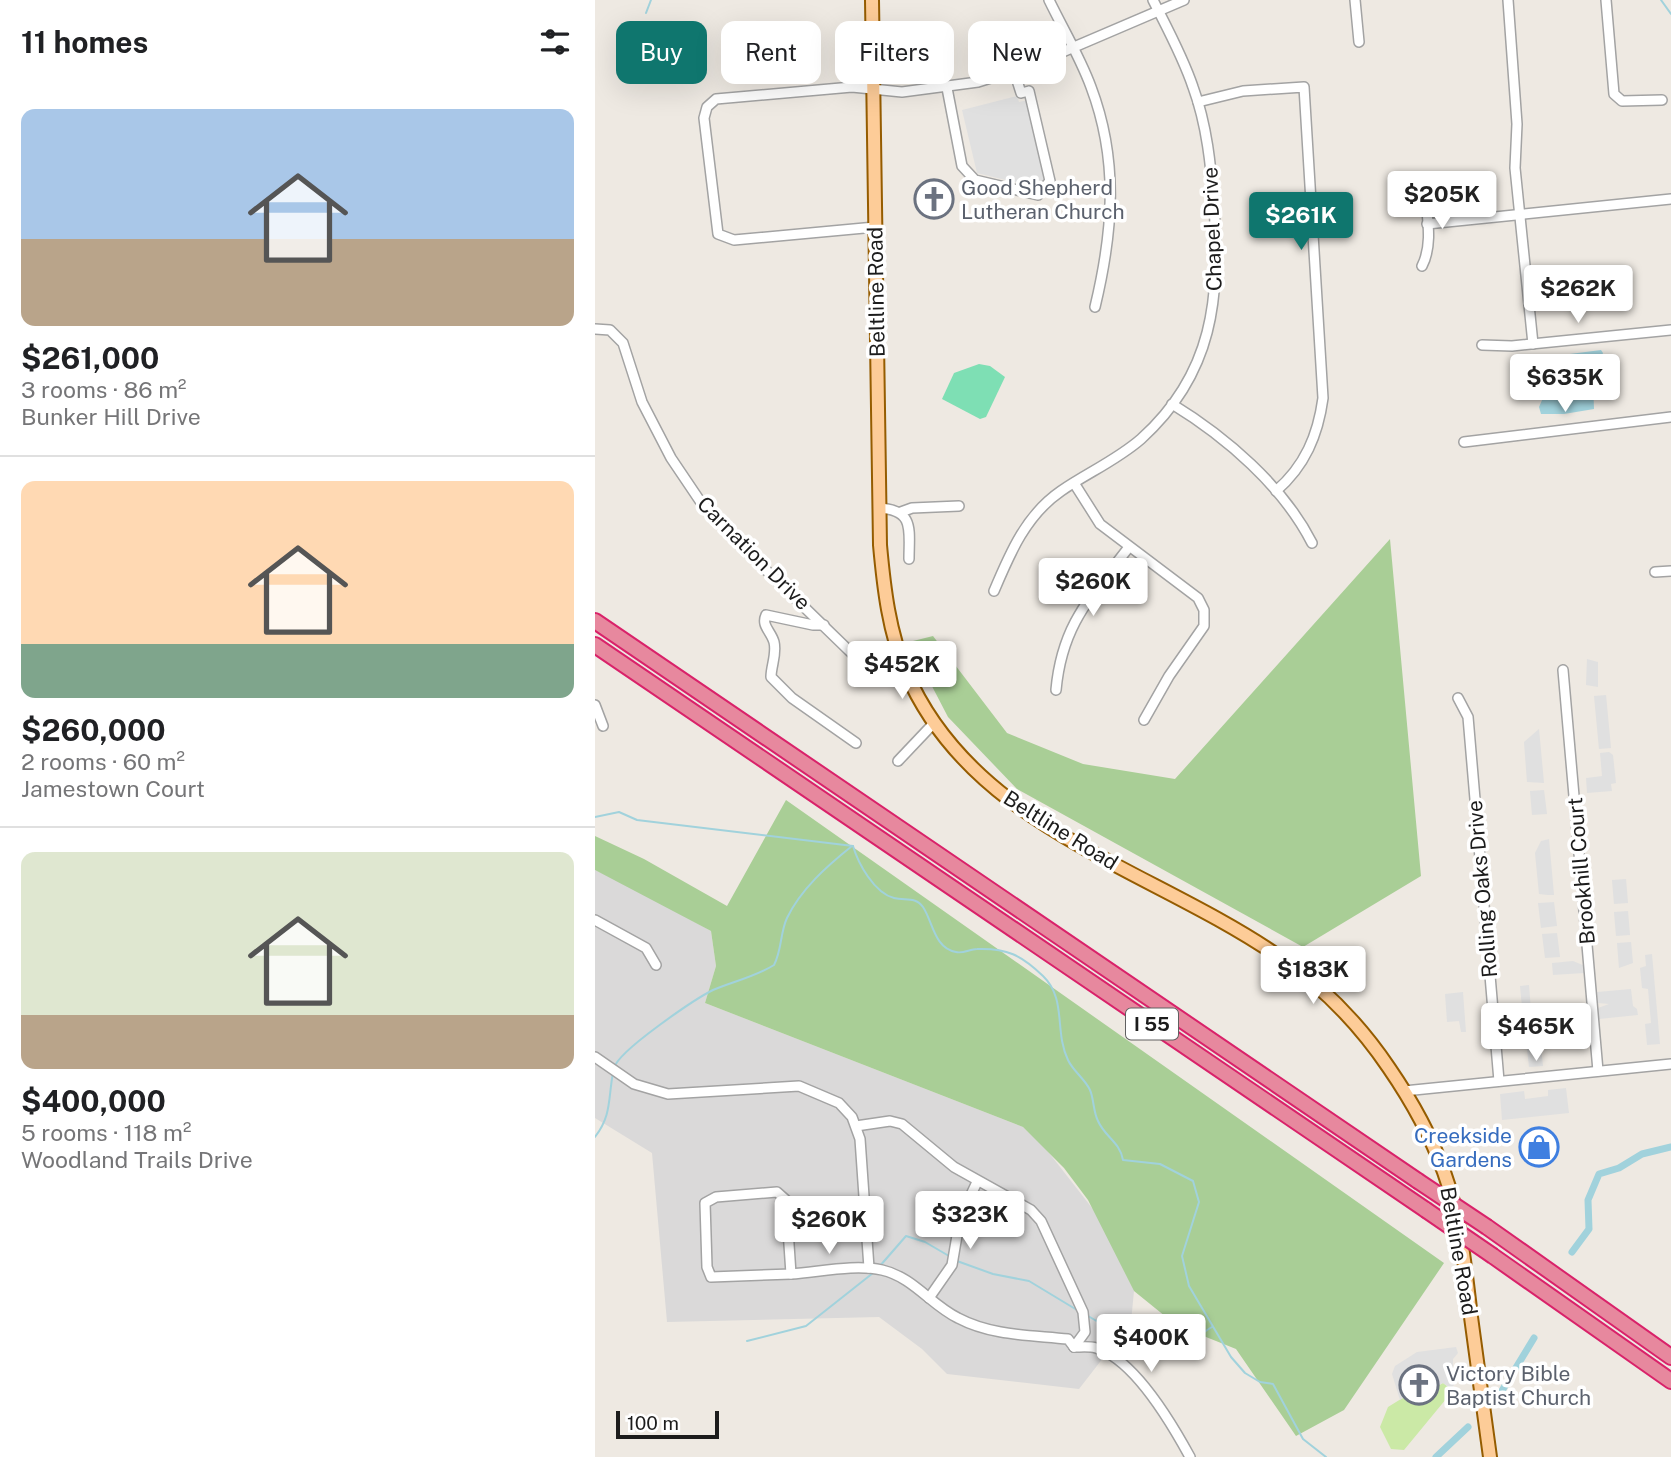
<!DOCTYPE html>
<html lang="en">
<head>
<meta charset="utf-8">
<style>
  body { margin:0; font-family:"Public Sans",sans-serif; background:#f2f2f2; color:#202124; height:100vh; display:flex; flex-direction:column; font-size:26px; white-space:nowrap }
  * { box-sizing:border-box; margin:0 }
  p { font-size:23px; color:#757577 }
  .icon { flex:none; width:38px; height:38px; fill:none; stroke:currentColor; stroke-width:2; stroke-linecap:round; stroke-linejoin:round }
  .map { position:relative; flex:1; overflow:hidden }
  .details { display:flex; flex-direction:column; background:#fff; width:595px }
  .details>* { flex:none }
  .guide { position:absolute; left:21px; top:21px; width:665px; height:63px; display:flex; gap:14px }
  .scale { position:absolute; left:21px; bottom:18px; width:103px; box-sizing:border-box; padding-left:7px; border:4px solid #1c1c1c; border-top:0; font-size:19px; line-height:24px; white-space:nowrap; color:#1c1c1c; -webkit-text-stroke:5px #fff; paint-order:stroke }
  .price { position:absolute; translate:-50% -60px; padding:0 16px; border-radius:7px; background:#fff; color:#222; font-size:23px; line-height:46px; filter:drop-shadow(0 2px 4px #0008) }
  .price::after { content:''; position:absolute; left:50%; top:42px; width:21px; height:16px; margin-left:-10px; background:inherit; clip-path:polygon(0 0,100% 0,50% 100%) }
  .price.current { background:#0f766e; color:#fff }
  ul { padding:0; list-style:none }
  li { display:grid; align-content:center; gap:14px; height:371px; padding:0 21px }
  li+li { border-top:2px solid #e0e0e0 }
  li span { display:grid; place-items:center; height:217px; border-radius:14px; color:#555 }
  li>.icon { margin-inline-start:auto }
  span .icon { width:126px; height:126px; fill:#fffc; stroke-width:1 }
  li b { font-size:30px }
  h2 { display:flex; justify-content:space-between; align-items:center; height:84px; padding:0 21px; font-size:30px }
  .pill { padding:0 24px; border-radius:14px; background:#fff; box-shadow:0 7px 28px #0002; font-size:24px; line-height:63px }
  .pill.current { background:#0f766e; color:#fff }
  main { display:flex; flex:1; min-height:0 }
  .map>svg:first-child { display:block }
  .residential { fill:#dad9d9 }
  .grass { fill:#cbe9a6 }
  .forest { fill:#a9ce96 }
  .pitch { fill:#7edfb4 }
  .parking { fill:#e0e0e0 }
  .water { fill:#a1d2dc }
  .lines { fill:none; stroke-linecap:round; stroke-linejoin:round }
  .stream { stroke:#a1d2dc; stroke-width:2 }
  .canal { stroke:#a1d2dc; stroke-width:7 }
  .minor-casing { stroke:#a3a3a3; stroke-width:12 }
  .major-casing { stroke:#955c00; stroke-width:16 }
  .highway-casing { stroke:#d9226a; stroke-width:18 }
  .minor { stroke:#fff; stroke-width:9 }
  .major { stroke:#fdcc98; stroke-width:12 }
  .highway { stroke:#e7889e; stroke-width:14 }
  .highway-bridge-casing { stroke:#d9226a; stroke-width:18; stroke-linecap:butt }
  .highway-bridge { stroke:#e7889e; stroke-width:14 }
  .labels { text-anchor:middle; dominant-baseline:central; stroke-width:7; stroke-linejoin:round; paint-order:stroke }
  .shield { fill:#fff; stroke:#606060; stroke-width:2 }
  .shield-label { font-size:19px; font-weight:bold; fill:#1c1c1c }
  .worship-label { font-size:21px; fill:#5b616d; stroke:#fff; text-anchor:start }
  .street-label { font-size:21px; fill:#1c1c1c; stroke:#fff }
  .shop-label { font-size:21px; fill:#366cbe; stroke:#fff; text-anchor:end }
</style>
</head>
<body>
<main>
<section class="details">
<h2>11 homes<svg class="icon" aria-label="filters" viewBox="0 0 24 24"><path d="M4 7h16M4 17h16"/><circle cx="9" cy="7" r="2"/><circle cx="15" cy="17" r="2"/></svg></h2>
<ul>
<li><span style="background:linear-gradient(#a9c7e8 60%,#b9a48a 0)"><svg class="icon" aria-label="home" viewBox="0 0 24 24"><path d="M3 11l9-7 9 7M6 9v11h12V9"/></svg></span><div><b>$261,000</b><p>3 rooms · 86 m²</p><p>Bunker Hill Drive</p></div></li>
<li><span style="background:linear-gradient(#ffd9b3 75%,#7fa58c 0)"><svg class="icon" aria-label="home" viewBox="0 0 24 24"><path d="M3 11l9-7 9 7M6 9v11h12V9"/></svg></span><div><b>$260,000</b><p>2 rooms · 60 m²</p><p>Jamestown Court</p></div></li>
<li><span style="background:linear-gradient(#dfe7d0 75%,#b9a48a 0)"><svg class="icon" aria-label="home" viewBox="0 0 24 24"><path d="M3 11l9-7 9 7M6 9v11h12V9"/></svg></span><div><b>$400,000</b><p>5 rooms · 118 m²</p><p>Woodland Trails Drive</p></div></li>
</ul>
</section>
<div class="map">
<svg width="1076" height="1457" viewBox="0 0 1076 1457">
  <rect width="100%" height="100%" fill="#eee9e2"/>
  <path class="residential" d="M0,870L29,883L116,931L121,966L110,1003L428,1127L451,1149L501,1213L539,1291L536,1322L484,1389L352,1374L327,1349L284,1317L72,1322L57,1153L0,1118Z"/>
  <path class="grass" d="M848,1383L856,1389V1393L809,1450L796,1449L785,1427L793,1407L814,1394L817,1400Z"/>
  <g class="forest">
    <path d="M795,539L826,876L708,947L422,789L353,717L314,642L338,636L412,733L488,764L580,779Z"/>
    <path d="M191,800L849,1263L749,1410L701,1436L641,1349L581,1325L539,1291L493,1200L469,1168L428,1127L110,1003L121,966L116,931L0,870V836L49,859L132,906Z"/>
  </g>
  <path class="pitch" d="M384,364L395,366L410,377L391,417L385,419L347,399L359,373Z"/>
  <g class="parking">
    <path d="M422,96L424,102L433,100L451,177L444,188L382,173L367,110Z"/>
    <path d="M992,659L1003,662V687L991,685Z"/>
    <path d="M1011,695L1016,748L1004,749L999,696Z"/>
    <path d="M944,729L949,783L932,782L929,742Z"/>
    <path d="M1014,752L1018,755L1021,783L1016,784L1017,791L992,793L991,778L1007,776L1005,753Z"/>
    <path d="M949,790L952,814L937,815L935,791Z"/>
    <path d="M954,839L959,895H953L944,894L940,853L946,841Z"/>
    <path d="M1031,879L1033,903L1019,904L1017,880Z"/>
    <path d="M959,902L962,926L946,928L943,903Z"/>
    <path d="M1033,911L1035,935L1021,936L1019,912Z"/>
    <path d="M962,933L965,957L950,958L947,934Z"/>
    <path d="M1036,942L1038,963L1024,968L1022,943Z"/>
    <path d="M1057,954L1065,1044L1052,1045L1050,1024L1056,1023L1053,989L1047,988L1045,968L1051,966L1050,955Z"/>
    <path d="M978,961L990,966V973L958,975L957,963Z"/>
    <path d="M934,985L938,1037L930,1038L925,986Z"/>
    <path d="M1036,989L1038,1006L1042,1009L1043,1015L1004,1019L1003,1008L1014,1004L1003,1003L1002,992Z"/>
    <path d="M868,992L871,1032H866L864,1021L852,1022L850,994Z"/>
    <path d="M994,1009V1019H984V1024L995,1025L996,1034L963,1037L961,1012Z"/>
    <path d="M945,1038L948,1066L934,1067L931,1040Z"/>
    <path d="M971,1088L974,1113L907,1120L905,1094L929,1091L930,1099L953,1096V1090Z"/>
    <path d="M861,1347L863,1353L858,1359V1369L864,1378L856,1389L848,1383L839,1388L832,1372L809,1381L814,1394L805,1400L797,1374L800,1366L822,1352Z"/>
  </g>
  <path class="water" d="M1006,350L1008,353L998,381L999,409L969,414H946L944,407L967,355Z"/>
  <g class="lines">
    <g class="stream">
      <path d="M1066,0L1076,14"/>
      <path d="M51,13L56,0"/>
      <path d="M0,817L24,812L42,820L258,846"/>
      <path d="M258,846C263,863 279,893 299,898C310,901 320,896 328,907C338,922 339,948 361,952C368,954 375,949 382,949C412,948 426,955 448,976C472,999 459,1031 473,1060C478,1071 490,1079 495,1090C499,1099 498,1111 503,1121C510,1137 525,1142 528,1160L565,1164L598,1181L604,1202L587,1256L594,1286L636,1357L650,1373L665,1382L678,1384L708,1439L731,1457"/>
      <path d="M19,1068C23,1051 100,999 118,990C139,981 160,977 179,965C187,950 185,933 192,918C206,889 232,866 257,846"/>
      <path d="M0,1137C17,1115 13,1098 18,1073"/>
      <path d="M362,1261L398,1274L434,1281L482,1310"/>
      <path d="M284,1267L311,1236L330,1242L354,1256"/>
      <path d="M493,1316C513,1329 570,1351 593,1341C602,1338 610,1331 617,1327"/>
      <path d="M152,1341L211,1326L278,1273"/>
    </g>
    <g class="canal">
      <path d="M977,1252L994,1229L993,1200L1004,1174L1024,1168L1047,1154L1076,1147"/>
      <path d="M905,1394L939,1338"/>
      <path d="M841,1457L873,1427"/>
    </g>
    <g class="minor-casing">
      <g id="minor">
        <path d="M454,0C468,29 485,57 496,87C524,161 518,232 500,307"/>
        <path d="M760,0L764,42"/>
        <path d="M913,0L922,124L920,168L938,344"/>
        <path d="M1011,0L1019,94L1027,101L1067,100"/>
        <path d="M352,88L367,166L380,180L443,195L455,181L434,91L426,93L419,71"/>
        <path d="M603,102L648,91L709,87L728,398C723,435 710,466 681,491"/>
        <path d="M832,224L1076,199"/>
        <path d="M280,227L139,240L123,234L109,118L112,107L121,99L257,87L307,92L383,82L437,65L589,0"/>
        <path d="M827,266C839,243 831,213 830,188"/>
        <path d="M0,329L15,330L28,343L47,402L76,458L105,501L141,541L274,670L292,675L311,671"/>
        <path d="M887,345L917,346L1076,330"/>
        <path d="M577,404C631,437 688,486 717,543"/>
        <path d="M869,442L1076,417"/>
        <path d="M479,483L505,524L603,598L609,610V626L574,676L549,720"/>
        <path d="M284,508C320,510 314,530 314,559"/>
        <path d="M306,512L317,508L364,506"/>
        <path d="M1060,572L1076,571"/>
        <path d="M399,591C415,553 431,515 466,491C492,473 522,460 546,439C619,373 625,298 619,206C616,166 612,125 598,87C588,57 572,28 558,0"/>
        <path d="M229,625H218L171,615C166,626 176,631 179,642C182,654 176,666 176,677L197,698L261,743"/>
        <path d="M968,670L1003,1071"/>
        <path d="M461,690C467,624 496,597 534,547"/>
        <path d="M863,698L873,717L904,1081"/>
        <path d="M0,705L8,726"/>
        <path d="M303,761L339,723"/>
        <path d="M0,920L51,948L61,965"/>
        <path d="M0,1057L39,1084L73,1094L204,1086L244,1103L257,1117L265,1139L274,1268"/>
        <path d="M809,1091L1076,1064"/>
        <path d="M261,1126L295,1121L307,1124L359,1167L436,1210L446,1221L488,1312L490,1332L479,1347"/>
        <path d="M182,1192L191,1200L196,1274L116,1277L112,1267L110,1203L121,1197Z"/>
        <path d="M196,1274C225,1272 259,1264 287,1270C318,1277 336,1305 363,1318C397,1336 436,1335 473,1339L479,1347"/>
        <path d="M334,1298L357,1265L365,1218L382,1182"/>
        <path d="M479,1347C486,1347 495,1346 501,1348C539,1359 577,1424 595,1457"/>
      </g>
    </g>
    <g class="major-casing">
      <path id="major" d="M277,0L285,545C289,589 294,632 311,672C377,827 555,868 683,956C726,985 765,1025 794,1068C816,1100 836,1136 849,1172C866,1219 870,1268 876,1317C882,1364 889,1410 895,1457"/>
    </g>
    <g class="highway-casing">
      <g id="highway">
        <path d="M0,621L823,1181"/>
        <path d="M0,645L831,1210"/>
        <path d="M892,1227L1076,1357"/>
        <path d="M898,1256L1076,1381"/>
      </g>
    </g>
    <use href="#minor" class="minor"/>
    <use href="#major" class="major"/>
    <use href="#highway" class="highway"/>
    <g class="highway-bridge-casing">
      <g id="highway-bridge">
        <path d="M823,1181L892,1227"/>
        <path d="M831,1210L898,1256"/>
      </g>
    </g>
    <use href="#highway-bridge" class="highway-bridge"/>
  </g>
  <defs>
    <g id="church-ring" transform="scale(2.0125)"><circle r="9.5" fill="#fff" stroke="#6b7280" stroke-width="1.5"/><path d="M-1.2-6h2.4v3.5h3.3v2.4h-3.3V6h-2.4V-.1h-3.3v-2.4h3.3Z" fill="#6b7280"/></g>
    <g id="shop-ring" transform="scale(2.0125)"><circle r="9.5" fill="#fff" stroke="#3f7fe0" stroke-width="1.5"/><path d="M-5-2.5h2.3a2.7 3.5 0 0 1 5.4 0H5L5.5 6h-11ZM-1.5-2.5h3a1.5 2.3 0 0 0-3 0Z" fill="#3f7fe0"/></g>
  </defs>
  <g fill-rule="evenodd">
    <use href="#church-ring" x="339" y="199"/>
    <use href="#shop-ring" x="944" y="1147"/>
    <use href="#church-ring" x="824" y="1385"/>
  </g>
  <g class="labels">
    <rect class="shield" x="531" y="1008.5" width="52" height="31" rx="5"/>
    <g class="shield-label">
      <text x="557" y="1024">I 55</text>
    </g>
    <g class="worship-label">
      <text x="366" y="187">Good Shepherd<tspan x="366" dy="24">Lutheran Church</tspan></text>
      <text x="851" y="1373">Victory Bible<tspan x="851" dy="24">Baptist Church</tspan></text>
    </g>
    <g class="street-label">
      <text transform="translate(617 229) rotate(-92)">Chapel Drive</text>
      <text transform="translate(281 292) rotate(-91)">Beltline Road</text>
      <text transform="translate(159 553) rotate(45)">Carnation Drive</text>
      <text transform="translate(466 830) rotate(32)">Beltline Road</text>
      <text transform="translate(986 871) rotate(-95)">Brookhill Court</text>
      <text transform="translate(887 889) rotate(-95)">Rolling Oaks Drive</text>
      <text transform="translate(864 1251) rotate(80)">Beltline Road</text>
    </g>
    <g class="shop-label">
      <text x="917" y="1135">Creekside<tspan x="917" dy="24">Gardens</tspan></text>
    </g>
  </g>
</svg>
<div class="scale">100 m</div>
<b class="price" style="left:847px;top:231px">$205K</b>
<b class="price current" style="left:706px;top:252px">$261K</b>
<b class="price" style="left:983px;top:325px">$262K</b>
<b class="price" style="left:970px;top:414px">$635K</b>
<b class="price" style="left:498px;top:618px">$260K</b>
<b class="price" style="left:307px;top:701px">$452K</b>
<b class="price" style="left:718px;top:1006px">$183K</b>
<b class="price" style="left:941px;top:1063px">$465K</b>
<b class="price" style="left:375px;top:1251px">$323K</b>
<b class="price" style="left:234px;top:1256px">$260K</b>
<b class="price" style="left:556px;top:1374px">$400K</b>
<div class="guide">
<a class="pill current">Buy</a>
<a class="pill">Rent</a>
<a class="pill">Filters</a>
<a class="pill">New</a>
</div>
</div>
</main>
</body>
</html>
